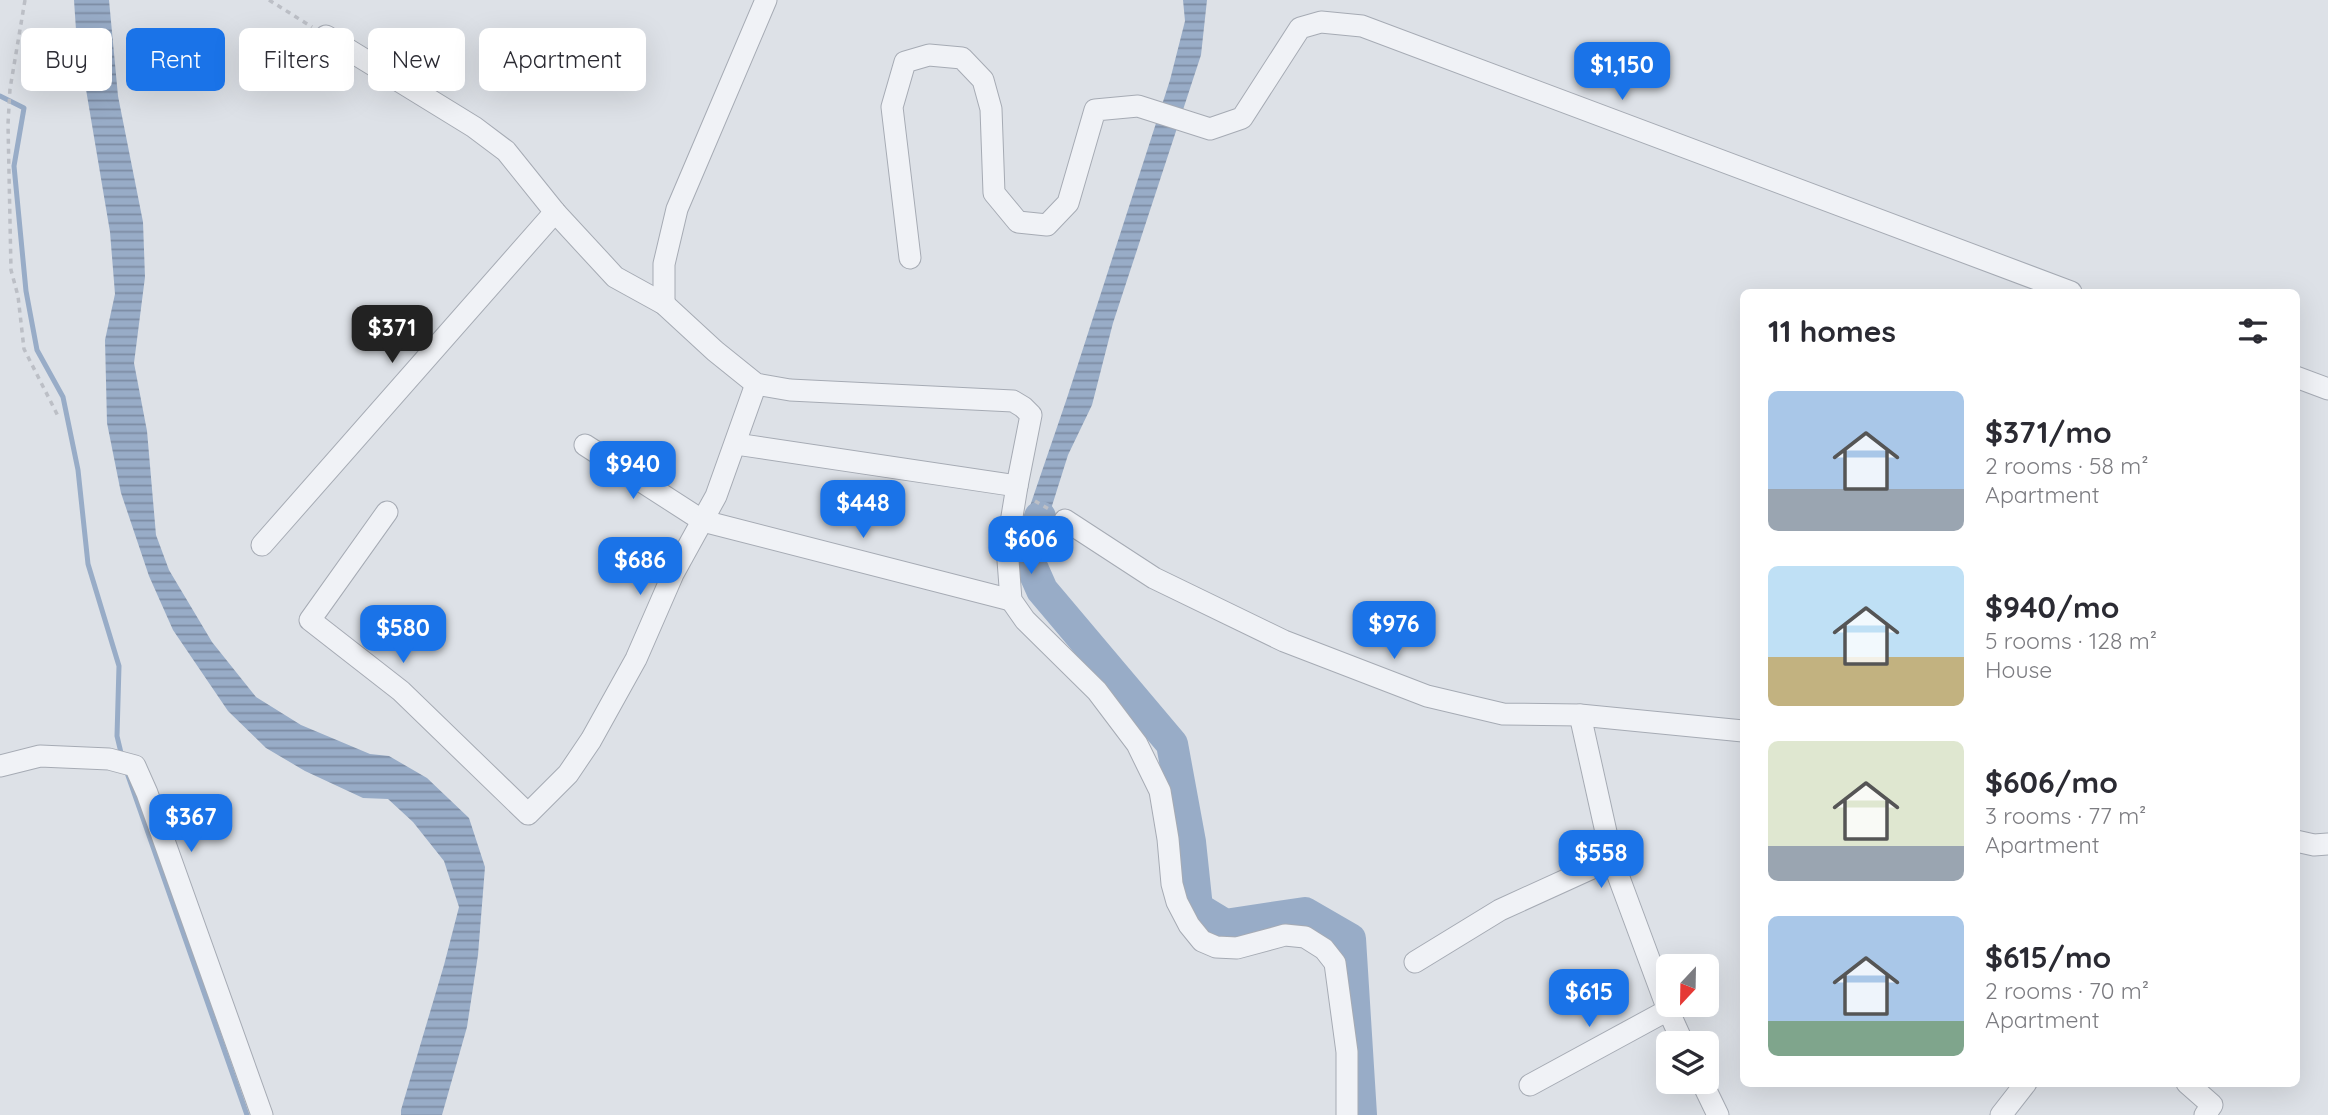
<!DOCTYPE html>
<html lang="en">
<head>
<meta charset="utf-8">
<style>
  body { margin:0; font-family:Quicksand,sans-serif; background:#f7f7f7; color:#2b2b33; height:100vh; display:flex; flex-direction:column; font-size:26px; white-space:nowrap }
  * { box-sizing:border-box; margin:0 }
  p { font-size:23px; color:#7c7c81 }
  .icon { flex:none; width:38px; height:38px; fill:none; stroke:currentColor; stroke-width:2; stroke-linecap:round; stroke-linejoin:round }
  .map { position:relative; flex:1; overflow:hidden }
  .drawer { position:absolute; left:1740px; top:289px; width:560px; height:798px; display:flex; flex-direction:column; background:#fff; border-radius:10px; box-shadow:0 7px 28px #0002 }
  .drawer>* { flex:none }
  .hud { position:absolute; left:21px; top:28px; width:665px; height:63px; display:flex; gap:14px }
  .needle { width:46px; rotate:202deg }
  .fabs { position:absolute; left:1656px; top:954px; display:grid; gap:14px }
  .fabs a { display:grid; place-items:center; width:63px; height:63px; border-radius:10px; background:#fff; box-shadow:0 7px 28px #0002; font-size:35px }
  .price { position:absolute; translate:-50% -60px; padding:0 16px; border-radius:14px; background:#1a73e8; color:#fff; font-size:23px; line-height:46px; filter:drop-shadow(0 2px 4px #0008) }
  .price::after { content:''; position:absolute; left:50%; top:42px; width:21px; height:16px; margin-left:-10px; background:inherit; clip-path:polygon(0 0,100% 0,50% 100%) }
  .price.current { background:#222; color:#fff }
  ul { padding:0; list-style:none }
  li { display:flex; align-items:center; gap:21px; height:175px; padding:0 28px }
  li span { display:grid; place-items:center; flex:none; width:196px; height:140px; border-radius:10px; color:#555 }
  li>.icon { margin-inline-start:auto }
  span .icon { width:84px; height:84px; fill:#fffc; stroke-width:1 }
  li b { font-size:30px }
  h2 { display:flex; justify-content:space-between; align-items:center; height:84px; padding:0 28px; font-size:30px }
  .chip { padding:0 24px; border-radius:10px; background:#fff; box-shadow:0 7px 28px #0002; font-size:24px; line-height:63px }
  .chip.current { background:#1a73e8; color:#fff }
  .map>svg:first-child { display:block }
  .water { fill:url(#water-rules) }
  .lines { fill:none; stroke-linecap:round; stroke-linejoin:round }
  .stream { stroke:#98acc7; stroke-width:5 }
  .river { stroke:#98acc7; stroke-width:32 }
  .street-casing { stroke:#a6abb4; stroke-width:23 }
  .path { stroke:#bcbfc6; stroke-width:3.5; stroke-dasharray:5 5; stroke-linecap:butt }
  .street { stroke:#f0f2f6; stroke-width:21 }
</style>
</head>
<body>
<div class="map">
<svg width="2328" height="1115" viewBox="0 0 2328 1115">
  <defs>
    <pattern id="water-rules" width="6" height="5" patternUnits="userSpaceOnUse" patternTransform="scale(1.75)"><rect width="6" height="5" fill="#98acc7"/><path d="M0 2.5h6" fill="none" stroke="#7c8ca3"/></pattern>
  </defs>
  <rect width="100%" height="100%" fill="#dde1e7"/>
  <g class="water">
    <path d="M74,0H109L118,96L143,222L145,277L134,363L147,431L156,535L169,570L212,642L256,697L301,725L370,754L389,756L427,778L469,818L485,867L478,955L467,1027L442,1115H401V1110L444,965L459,907L444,861L413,822L388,799L363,798L305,771L266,748L228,711L173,630L149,576L121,493L107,423L105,340L115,294L110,232L76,30Z"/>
    <path d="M1183,0H1207L1201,55L1113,323L1092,405L1068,455L1040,544L1027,556L1022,540L1030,506L1067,398L1170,80L1185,21Z"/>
  </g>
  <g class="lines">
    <g class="stream">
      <path d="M0,96L24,108L14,166L26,291L37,350L63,397L78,470L88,564L119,666L117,736L122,757"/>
      <path d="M126,770L247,1115"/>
    </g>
    <path class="river" d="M1040,517L1027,556L1042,590L1172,744L1190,842L1197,908L1225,925L1305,913L1350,939L1361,1115"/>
    <g class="street-casing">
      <g id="street">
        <path d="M326,36L474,127L506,151L555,212L615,277L664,304L715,351L756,384L790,390L1013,401L1023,407L1031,415L1017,486L1007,547L1011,600L1025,620L1097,691L1137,744L1160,791L1168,839L1172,884L1177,902L1189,925L1202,941L1216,947L1237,948L1285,935L1305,937L1324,949L1335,963L1347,1052V1115"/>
        <path d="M910,258L892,107L905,62L929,55L962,58L983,80L991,109L994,193L1018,222L1047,225L1068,203L1095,110L1138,106L1210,129L1242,118L1300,28L1321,22L1362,26L2071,292"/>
        <path d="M664,304V264L677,209L766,0"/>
        <path d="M2296,377L2328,389"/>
        <path d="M736,444L1017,486"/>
        <path d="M585,445L703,521L1011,600"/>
        <path d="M387,512L310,620L401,691L528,814L568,774L591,740L636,659L673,574L716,496L756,384"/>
        <path d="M1065,520L1154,578L1284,641L1427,696L1503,714L1580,715L1743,731"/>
        <path d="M262,545L555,212"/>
        <path d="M1580,715L1612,859L1668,1010L1683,1043"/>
        <path d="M0,766L40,756L109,759L135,766L147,793L262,1115"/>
        <path d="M2296,841L2314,845L2328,844"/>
        <path d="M1415,962L1500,910L1612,859"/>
        <path d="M1702,1082L1718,1115"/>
        <path d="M2187,1083L2212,1105L2205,1115"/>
        <path d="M1530,1085L1668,1010"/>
        <path d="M2001,1115L2026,1083"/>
      </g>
    </g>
    <g class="path">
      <path d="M25,0L10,89L8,124L11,270L18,296L24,349L59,418"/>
      <path d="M269,0L312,27"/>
      <path d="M1035,501L1052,511"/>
    </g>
    <use href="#street" class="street"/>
  </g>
</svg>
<div class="fabs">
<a><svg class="needle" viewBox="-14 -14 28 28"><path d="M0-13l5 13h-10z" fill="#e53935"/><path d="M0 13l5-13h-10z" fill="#7c7c81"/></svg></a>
<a><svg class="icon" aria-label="layers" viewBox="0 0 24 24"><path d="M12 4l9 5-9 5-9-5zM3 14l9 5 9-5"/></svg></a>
</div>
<b class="price" style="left:1622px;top:102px">$1,150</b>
<b class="price current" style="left:392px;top:365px">$371</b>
<b class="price" style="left:633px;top:501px">$940</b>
<b class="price" style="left:863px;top:540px">$448</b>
<b class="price" style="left:1031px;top:576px">$606</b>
<b class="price" style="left:640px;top:597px">$686</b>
<b class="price" style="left:1394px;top:661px">$976</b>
<b class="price" style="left:403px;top:665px">$580</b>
<b class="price" style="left:191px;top:854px">$367</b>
<b class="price" style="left:1601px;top:890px">$558</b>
<b class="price" style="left:1589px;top:1029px">$615</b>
<div class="hud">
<a class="chip">Buy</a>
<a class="chip current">Rent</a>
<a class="chip">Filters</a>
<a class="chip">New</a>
<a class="chip">Apartment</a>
</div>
<section class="drawer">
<h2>11 homes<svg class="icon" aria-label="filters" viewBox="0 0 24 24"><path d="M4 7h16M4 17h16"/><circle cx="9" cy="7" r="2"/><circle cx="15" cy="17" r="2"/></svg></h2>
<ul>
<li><span style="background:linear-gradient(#a9c7e8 70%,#9aa5b1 0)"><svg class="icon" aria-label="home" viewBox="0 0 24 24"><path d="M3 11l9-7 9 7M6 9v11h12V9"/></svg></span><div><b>$371/mo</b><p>2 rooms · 58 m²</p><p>Apartment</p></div></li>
<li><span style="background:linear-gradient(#bfe0f5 65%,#c2b280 0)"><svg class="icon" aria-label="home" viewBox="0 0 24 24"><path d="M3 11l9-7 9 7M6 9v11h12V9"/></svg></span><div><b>$940/mo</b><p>5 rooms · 128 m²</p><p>House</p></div></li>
<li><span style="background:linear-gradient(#dfe7d0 75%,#9aa5b1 0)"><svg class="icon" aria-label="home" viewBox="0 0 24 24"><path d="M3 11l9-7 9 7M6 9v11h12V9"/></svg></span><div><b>$606/mo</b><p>3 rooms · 77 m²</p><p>Apartment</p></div></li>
<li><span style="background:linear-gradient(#a9c7e8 75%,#7fa58c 0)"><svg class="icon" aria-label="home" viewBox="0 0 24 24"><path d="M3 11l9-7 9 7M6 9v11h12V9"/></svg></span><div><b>$615/mo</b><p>2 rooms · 70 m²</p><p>Apartment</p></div></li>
</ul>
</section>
</div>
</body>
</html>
